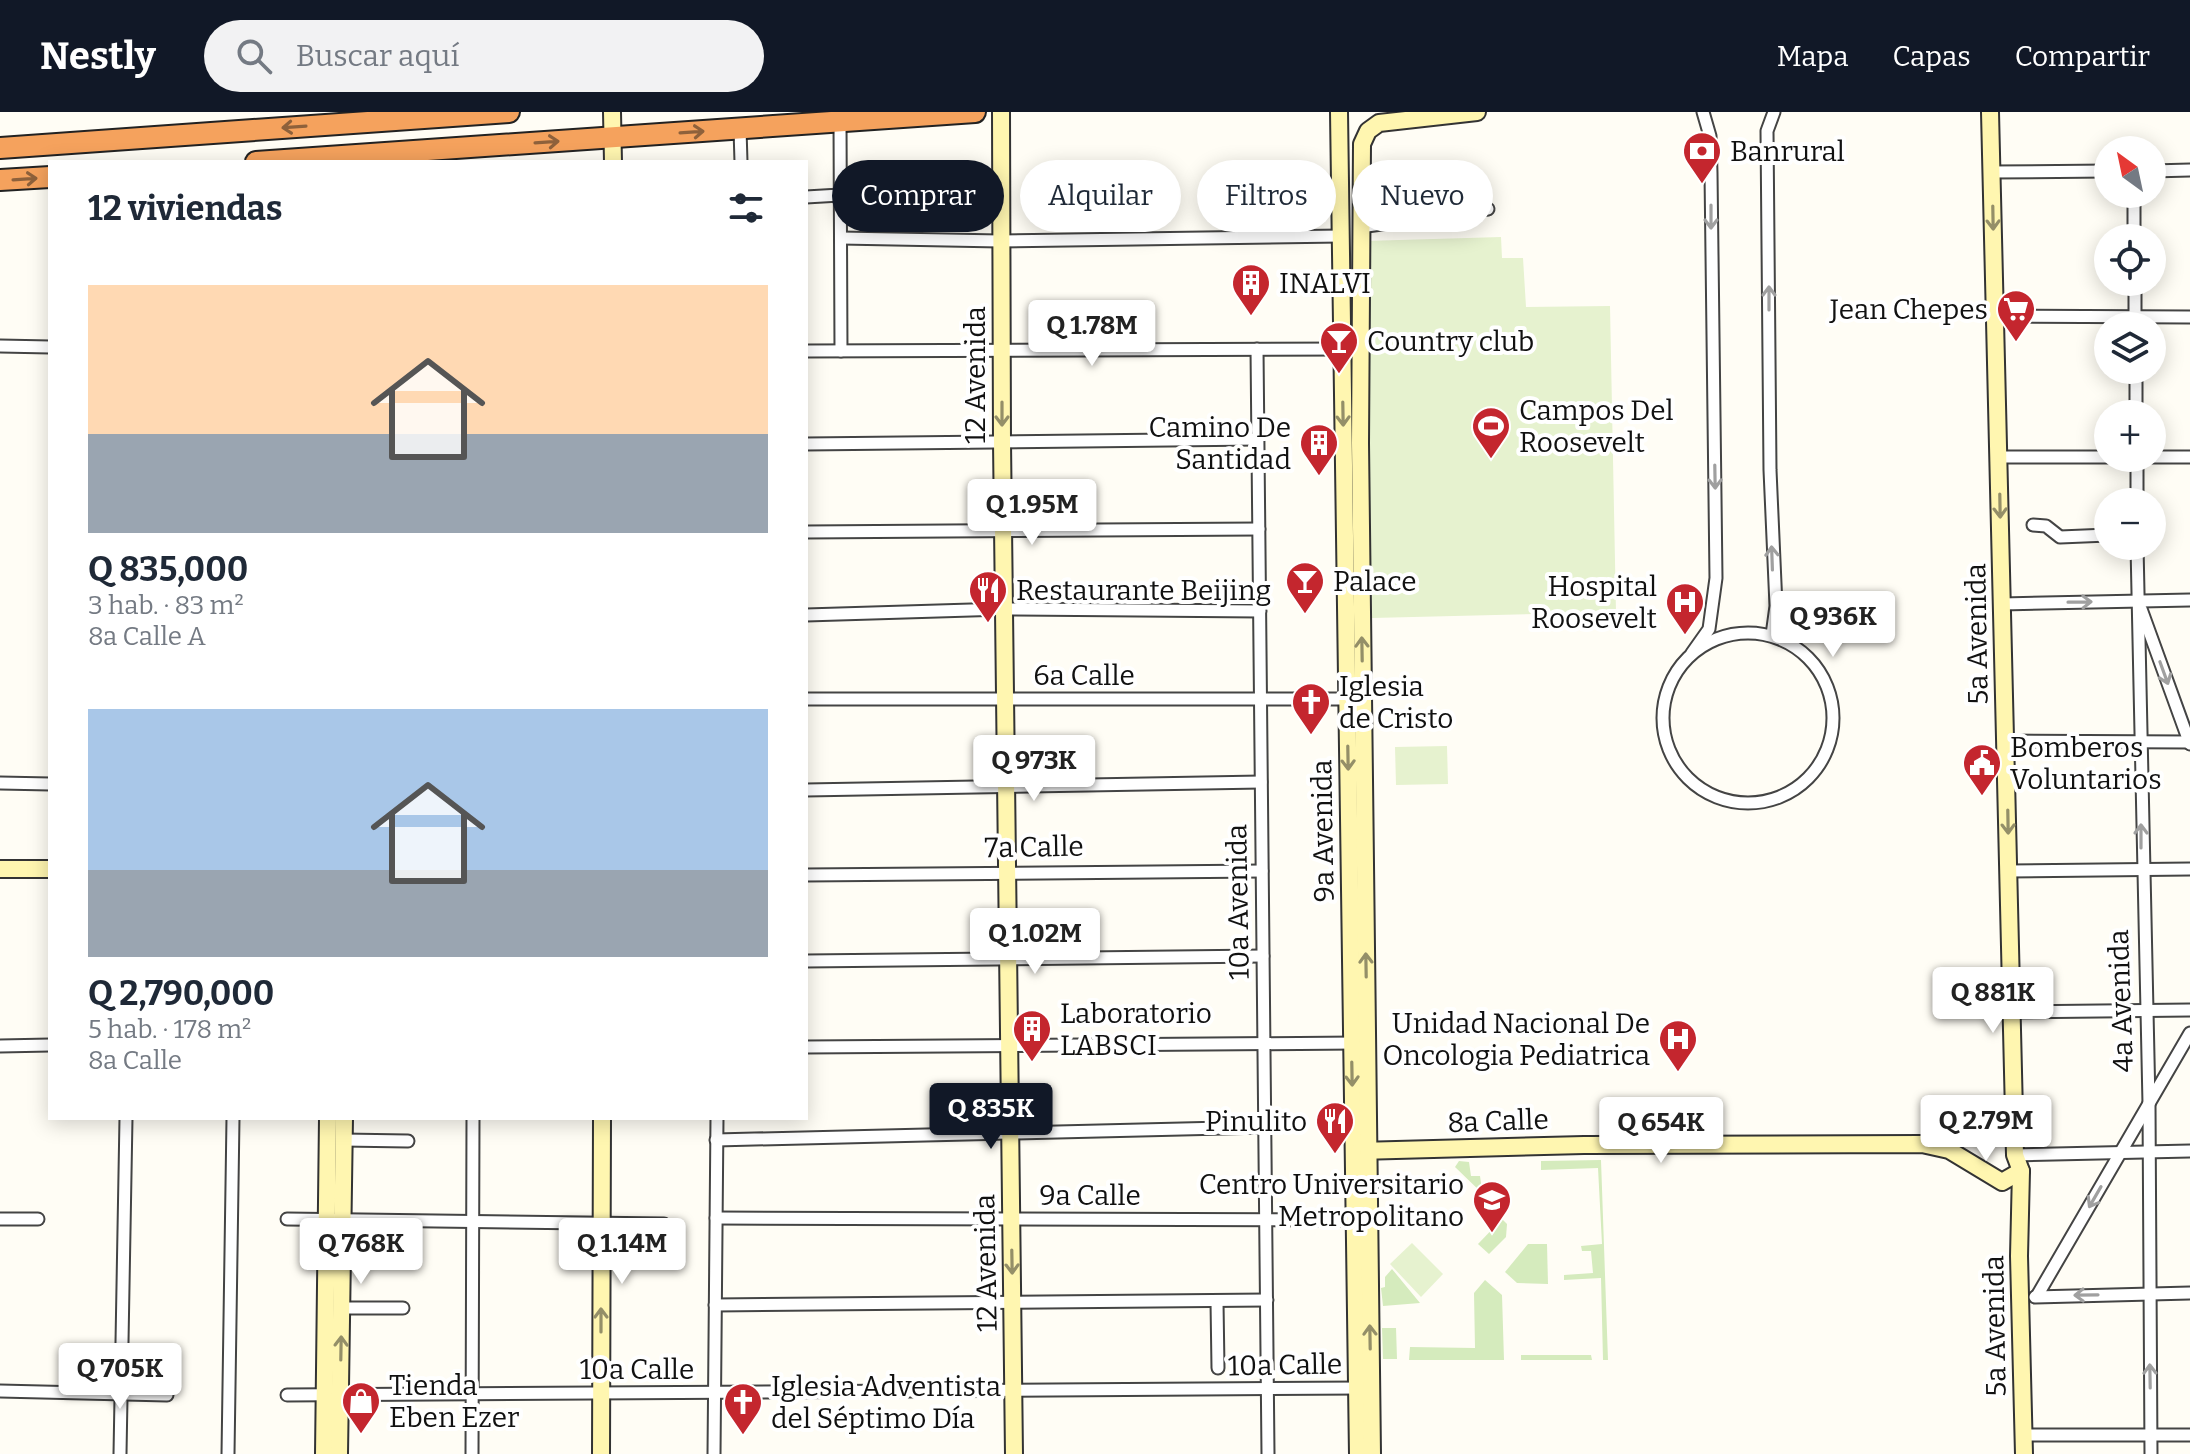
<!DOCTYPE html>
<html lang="es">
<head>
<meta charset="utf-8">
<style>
  body { margin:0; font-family:Bitter,serif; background:#f2f2f3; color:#1f2937; height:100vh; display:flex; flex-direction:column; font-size:30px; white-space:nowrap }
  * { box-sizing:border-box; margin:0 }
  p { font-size:26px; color:#747a83 }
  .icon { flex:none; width:44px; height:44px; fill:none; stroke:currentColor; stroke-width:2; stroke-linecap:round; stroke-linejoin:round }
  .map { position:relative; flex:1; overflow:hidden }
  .side { position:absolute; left:48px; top:48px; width:760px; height:960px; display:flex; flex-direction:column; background:#fff; border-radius:0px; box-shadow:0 4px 20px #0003 }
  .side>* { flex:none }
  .guide { position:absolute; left:832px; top:48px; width:760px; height:72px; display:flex; gap:16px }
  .needle { width:52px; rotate:327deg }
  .fabs { position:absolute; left:2094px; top:24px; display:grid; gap:16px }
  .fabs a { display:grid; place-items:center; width:72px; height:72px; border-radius:50%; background:#fff; box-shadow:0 4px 20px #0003; font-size:40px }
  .price { position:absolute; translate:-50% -68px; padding:0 18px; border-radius:8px; background:#fff; color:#222; font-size:26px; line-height:52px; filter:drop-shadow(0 2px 4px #0008) }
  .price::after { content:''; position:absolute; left:50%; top:48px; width:24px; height:18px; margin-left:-12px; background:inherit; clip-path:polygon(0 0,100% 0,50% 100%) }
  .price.on { background:#111827; color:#fff }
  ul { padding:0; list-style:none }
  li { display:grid; align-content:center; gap:16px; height:424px; padding:0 40px }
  li span { display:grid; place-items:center; height:248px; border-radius:0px; color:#555 }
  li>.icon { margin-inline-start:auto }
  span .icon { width:144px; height:144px; fill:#fffc; stroke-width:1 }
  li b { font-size:34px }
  h2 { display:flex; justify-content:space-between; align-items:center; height:96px; padding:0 40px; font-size:34px }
  .tag { padding:0 28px; border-radius:36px; background:#fff; box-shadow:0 4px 20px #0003; font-size:28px; line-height:72px }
  .tag.on { background:#111827; color:#fff }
  header { display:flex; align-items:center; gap:48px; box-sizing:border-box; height:112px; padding:0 40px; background:#111827; color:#fff }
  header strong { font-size:38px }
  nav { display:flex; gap:44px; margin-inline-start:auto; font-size:28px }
  .search { width:560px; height:72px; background:#f2f2f3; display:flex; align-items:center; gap:20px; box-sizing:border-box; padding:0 28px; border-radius:44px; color:#747a83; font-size:30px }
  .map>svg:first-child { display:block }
  .green { fill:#d5ebbd }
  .pitch { fill:#e6f2cf }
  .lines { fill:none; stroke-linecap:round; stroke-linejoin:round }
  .street-casing { stroke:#444; stroke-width:15 }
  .secondary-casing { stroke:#333; stroke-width:20 }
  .highway-casing { stroke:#222; stroke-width:24 }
  .street { stroke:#fff; stroke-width:11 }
  .secondary { stroke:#fff6b0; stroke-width:16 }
  .highway { stroke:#f5a25d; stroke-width:20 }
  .oneway { stroke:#8e613b }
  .oneway2 { stroke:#a0a0a0 }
  .oneway3 { stroke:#948f68 }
  .labels { text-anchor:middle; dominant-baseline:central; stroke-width:8; stroke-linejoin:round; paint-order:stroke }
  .poi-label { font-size:28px; fill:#111; stroke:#fff; text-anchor:start }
  .street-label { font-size:28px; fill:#111; stroke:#fff }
</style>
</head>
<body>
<header>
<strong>Nestly</strong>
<div class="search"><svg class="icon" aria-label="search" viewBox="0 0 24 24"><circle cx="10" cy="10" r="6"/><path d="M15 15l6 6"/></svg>Buscar aquí</div>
<nav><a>Mapa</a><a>Capas</a><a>Compartir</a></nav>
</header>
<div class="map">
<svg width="2190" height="1342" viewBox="0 0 2190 1342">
  <rect width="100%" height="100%" fill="#fffdf5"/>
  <g class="green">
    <path d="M1601,1048L1608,1248H1603L1601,1166L1564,1168V1163L1593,1161L1591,1139H1582L1581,1134L1602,1132L1598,1056L1541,1058V1049Z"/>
    <path d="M1459,1049L1469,1050L1471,1064H1480L1482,1078L1486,1079L1484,1083L1455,1055Z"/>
    <path d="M1502,1107L1507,1112L1506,1125L1489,1142L1478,1132Z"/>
    <path d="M1528,1132H1547L1548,1172L1517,1171L1505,1160Z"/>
    <path d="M1392,1157L1420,1191L1383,1194L1381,1176L1385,1175V1165Z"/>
    <path d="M1485,1168L1502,1183L1504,1248H1409L1410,1235L1475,1236L1474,1181Z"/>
    <path d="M1382,1216H1396L1397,1247H1383Z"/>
    <path d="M1521,1243H1591L1592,1248H1521Z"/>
  </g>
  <g class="pitch">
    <path d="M1501,125L1502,146H1523L1526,195L1610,194L1616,500L1372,506L1365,129Z"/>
    <path d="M1447,634L1448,672L1396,673L1395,635Z"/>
    <path d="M1412,1131L1443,1162L1421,1185L1390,1152Z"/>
  </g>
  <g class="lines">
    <g class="street-casing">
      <g id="street">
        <path d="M840,9L841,239"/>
        <path d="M740,17L741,50"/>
        <path d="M2152,59L2190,58"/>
        <path d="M1991,60L2108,59"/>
        <path d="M2134,82V126"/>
        <path d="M806,85L840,83"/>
        <path d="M1360,115L1488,97"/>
        <path d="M841,126L1000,129L1341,124"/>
        <path d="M2135,170V214"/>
        <path d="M1995,204L2190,205"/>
        <path d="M0,234L50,235"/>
        <path d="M1257,237L1268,1342"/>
        <path d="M806,239L1349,237"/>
        <path d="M2136,258V302"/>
        <path d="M806,332L1258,327"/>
        <path d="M1999,345H2108"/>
        <path d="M2152,345H2190"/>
        <path d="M2137,390V346"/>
        <path d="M2033,413L2046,414L2060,425L2108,423"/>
        <path d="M806,420L1259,417"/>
        <path d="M2137,434L2149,992L2151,1342"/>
        <path d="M2002,492L2190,488"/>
        <path d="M2141,497L2190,632"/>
        <path d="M806,503L1004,497L1260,499"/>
        <circle cx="1748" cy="606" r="85"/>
        <path d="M1772,523L1776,494L1770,358L1767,19L1774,0"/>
        <path d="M1692,541L1709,517L1716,466L1711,61L1710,24L1703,0"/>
        <path d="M806,587H1353"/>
        <path d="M2006,629L2190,630"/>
        <path d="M0,671L50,672"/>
        <path d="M806,678L1261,670"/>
        <path d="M2009,759L2190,757"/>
        <path d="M806,763L1262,759"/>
        <path d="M806,849L1263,844"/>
        <path d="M2012,900L2190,898"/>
        <path d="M0,934L50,933"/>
        <path d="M806,935L1357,931"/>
        <path d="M343,1028L408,1029"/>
        <path d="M716,1028L1265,1015"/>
        <path d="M2015,1043L2190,1039"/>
        <path d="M716,1106L1359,1108"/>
        <path d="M0,1107H38"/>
        <path d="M287,1107L664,1112"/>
        <path d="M2037,1184L2190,921"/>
        <path d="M2035,1185L2190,1181"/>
        <path d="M1217,1190L1218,1256"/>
        <path d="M715,1193L1267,1188"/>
        <path d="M341,1196H403"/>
        <path d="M0,1279L167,1283"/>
        <path d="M287,1283L1362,1276"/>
        <path d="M2024,1323H2190"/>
        <path d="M120,1342L126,1006"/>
        <path d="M228,1342L233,1006"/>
        <path d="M472,1342L473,1006"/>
        <path d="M714,1342L717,1006"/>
      </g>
    </g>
    <g class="secondary-casing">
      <g id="secondary">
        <path d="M612,0L613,50"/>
        <path d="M1001,0L1002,330L1014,1342"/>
        <path d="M1339,0L1358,1342"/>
        <path d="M1990,0L2015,1043L2021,1059L2019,1144L2024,1342"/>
        <path d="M0,757H50"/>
        <path d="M1359,1039L1584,1033L1922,1032L1949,1038L2002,1070L2021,1059"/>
        <path d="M324,1342L328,1006"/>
        <path d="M339,1342L344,1006"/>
        <path d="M601,1342L602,1006"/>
        <path d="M1372,1342L1360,331L1362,32L1368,19L1379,11L1477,0"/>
      </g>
    </g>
    <g class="highway-casing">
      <g id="highway">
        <path d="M0,36L509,0"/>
        <path d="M256,50L975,0"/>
        <path d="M0,68L50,65"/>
      </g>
    </g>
    <use href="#street" class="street"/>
    <use href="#secondary" class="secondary"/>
    <use href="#highway" class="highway"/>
  </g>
  <defs><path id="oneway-shaft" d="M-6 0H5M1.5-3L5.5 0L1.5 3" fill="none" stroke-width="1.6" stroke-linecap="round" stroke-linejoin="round" transform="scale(2)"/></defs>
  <g class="oneway">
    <use href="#oneway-shaft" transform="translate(294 15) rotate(176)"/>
    <use href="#oneway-shaft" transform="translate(692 20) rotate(-4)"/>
    <use href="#oneway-shaft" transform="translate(547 30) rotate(-4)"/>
    <use href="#oneway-shaft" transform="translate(25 67) rotate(-4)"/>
  </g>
  <g class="oneway2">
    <use href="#oneway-shaft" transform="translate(1711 105) rotate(90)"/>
    <use href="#oneway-shaft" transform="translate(1769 186) rotate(-90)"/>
    <use href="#oneway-shaft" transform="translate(1715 365) rotate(89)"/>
    <use href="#oneway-shaft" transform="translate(1772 446) rotate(-92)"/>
    <use href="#oneway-shaft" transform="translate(2080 490) rotate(-1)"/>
    <use href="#oneway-shaft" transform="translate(2164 561) rotate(70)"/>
    <use href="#oneway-shaft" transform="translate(2141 724) rotate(-90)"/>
    <use href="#oneway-shaft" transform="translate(2095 1085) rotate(120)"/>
    <use href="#oneway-shaft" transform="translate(2086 1183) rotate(179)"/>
    <use href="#oneway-shaft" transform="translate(2150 1264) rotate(-91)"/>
  </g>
  <g class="oneway3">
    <use href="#oneway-shaft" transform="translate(1993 106) rotate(89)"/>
    <use href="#oneway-shaft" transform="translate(1002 302) rotate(90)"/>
    <use href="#oneway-shaft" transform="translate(1343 302) rotate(89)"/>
    <use href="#oneway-shaft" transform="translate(2000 394) rotate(89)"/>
    <use href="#oneway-shaft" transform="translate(1362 537) rotate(-91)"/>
    <use href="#oneway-shaft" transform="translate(1348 646) rotate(89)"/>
    <use href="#oneway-shaft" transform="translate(2008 710) rotate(89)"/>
    <use href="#oneway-shaft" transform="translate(1366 853) rotate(-91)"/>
    <use href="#oneway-shaft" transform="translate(1352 962) rotate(89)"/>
    <use href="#oneway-shaft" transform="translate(1012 1150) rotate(89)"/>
    <use href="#oneway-shaft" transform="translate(601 1208) rotate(-90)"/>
    <use href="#oneway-shaft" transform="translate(1370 1225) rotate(-91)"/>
    <use href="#oneway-shaft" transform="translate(341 1236) rotate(-89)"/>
  </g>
  <defs>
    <g id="bank-pin" transform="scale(2)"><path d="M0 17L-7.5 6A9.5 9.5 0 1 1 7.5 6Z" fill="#c4262e" stroke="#fff"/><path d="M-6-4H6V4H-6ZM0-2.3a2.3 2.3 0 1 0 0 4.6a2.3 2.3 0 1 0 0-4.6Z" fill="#fff"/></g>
    <g id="building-pin" transform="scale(2)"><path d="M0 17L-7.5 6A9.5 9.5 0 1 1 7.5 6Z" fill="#c4262e" stroke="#fff"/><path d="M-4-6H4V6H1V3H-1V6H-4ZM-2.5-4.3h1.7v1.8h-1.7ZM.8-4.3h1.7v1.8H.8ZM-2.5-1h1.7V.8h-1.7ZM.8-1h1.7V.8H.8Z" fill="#fff"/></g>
    <g id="supermarket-pin" transform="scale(2)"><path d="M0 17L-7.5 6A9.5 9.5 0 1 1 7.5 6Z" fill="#c4262e" stroke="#fff"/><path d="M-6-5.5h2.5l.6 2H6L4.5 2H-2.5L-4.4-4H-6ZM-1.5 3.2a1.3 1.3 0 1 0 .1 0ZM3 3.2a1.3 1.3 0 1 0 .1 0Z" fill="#fff"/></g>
    <g id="bar-pin" transform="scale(2)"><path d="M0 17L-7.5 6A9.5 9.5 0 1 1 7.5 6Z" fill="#c4262e" stroke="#fff"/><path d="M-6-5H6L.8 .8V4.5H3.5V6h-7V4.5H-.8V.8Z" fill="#fff"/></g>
    <g id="stadium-pin" transform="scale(2)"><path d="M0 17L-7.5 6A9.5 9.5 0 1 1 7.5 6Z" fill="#c4262e" stroke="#fff"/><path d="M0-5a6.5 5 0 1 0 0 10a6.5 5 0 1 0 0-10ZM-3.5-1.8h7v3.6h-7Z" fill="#fff"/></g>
    <g id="restaurant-pin" transform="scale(2)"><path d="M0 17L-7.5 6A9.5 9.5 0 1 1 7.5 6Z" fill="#c4262e" stroke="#fff"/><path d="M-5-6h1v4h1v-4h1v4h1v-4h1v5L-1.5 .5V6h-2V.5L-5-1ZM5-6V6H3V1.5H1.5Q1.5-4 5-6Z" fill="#fff"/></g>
    <g id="hospital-pin" transform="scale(2)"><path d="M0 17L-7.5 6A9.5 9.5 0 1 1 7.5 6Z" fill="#c4262e" stroke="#fff"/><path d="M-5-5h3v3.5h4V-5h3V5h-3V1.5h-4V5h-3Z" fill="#fff"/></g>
    <g id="church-pin" transform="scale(2)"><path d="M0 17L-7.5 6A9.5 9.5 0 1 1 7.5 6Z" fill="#c4262e" stroke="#fff"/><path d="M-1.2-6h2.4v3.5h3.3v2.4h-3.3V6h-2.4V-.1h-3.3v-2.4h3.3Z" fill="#fff"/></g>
    <g id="civic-pin" transform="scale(2)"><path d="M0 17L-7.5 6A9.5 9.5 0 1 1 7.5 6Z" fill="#c4262e" stroke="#fff"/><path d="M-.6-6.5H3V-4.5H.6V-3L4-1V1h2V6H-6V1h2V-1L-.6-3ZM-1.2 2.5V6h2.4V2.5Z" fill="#fff"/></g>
    <g id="university-pin" transform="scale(2)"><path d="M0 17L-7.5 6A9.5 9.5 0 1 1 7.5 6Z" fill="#c4262e" stroke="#fff"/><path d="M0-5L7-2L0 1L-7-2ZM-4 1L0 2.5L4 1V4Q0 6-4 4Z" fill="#fff"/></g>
    <g id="shop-pin" transform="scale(2)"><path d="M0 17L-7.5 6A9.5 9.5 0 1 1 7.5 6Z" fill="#c4262e" stroke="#fff"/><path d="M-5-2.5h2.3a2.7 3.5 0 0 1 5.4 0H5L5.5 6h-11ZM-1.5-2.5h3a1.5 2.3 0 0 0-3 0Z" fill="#fff"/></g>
  </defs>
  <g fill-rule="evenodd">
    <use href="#bank-pin" x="1702" y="39"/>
    <use href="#building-pin" x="1251" y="171"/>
    <use href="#supermarket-pin" x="2016" y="197"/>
    <use href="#bar-pin" x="1339" y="229"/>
    <use href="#stadium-pin" x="1491" y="314"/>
    <use href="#building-pin" x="1319" y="331"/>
    <use href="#bar-pin" x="1305" y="469"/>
    <use href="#restaurant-pin" x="988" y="478"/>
    <use href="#hospital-pin" x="1685" y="490"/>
    <use href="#church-pin" x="1311" y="590"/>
    <use href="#civic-pin" x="1982" y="651"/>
    <use href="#building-pin" x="1032" y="917"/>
    <use href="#hospital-pin" x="1678" y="927"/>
    <use href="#restaurant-pin" x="1335" y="1009"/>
    <use href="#university-pin" x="1492" y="1088"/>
    <use href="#shop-pin" x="361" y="1289"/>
    <use href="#church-pin" x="743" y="1290"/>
  </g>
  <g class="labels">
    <g class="poi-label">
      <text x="1730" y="39">Banrural</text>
      <text x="1279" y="171">INALVI</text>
      <text x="1988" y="197" text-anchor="end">Jean Chepes</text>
      <text x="1367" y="229">Country club</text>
      <text x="1519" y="298">Campos Del<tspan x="1519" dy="32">Roosevelt</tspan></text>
      <text x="1291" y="315" text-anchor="end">Camino De<tspan x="1291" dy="32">Santidad</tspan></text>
      <text x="1333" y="469">Palace</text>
      <text x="1657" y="474" text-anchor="end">Hospital<tspan x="1657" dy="32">Roosevelt</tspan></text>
      <text x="1016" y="478">Restaurante Beijing</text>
      <text x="1339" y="574">Iglesia<tspan x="1339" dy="32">de Cristo</tspan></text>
      <text x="2010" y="635">Bomberos<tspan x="2010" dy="32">Voluntarios</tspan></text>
      <text x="1060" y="901">Laboratorio<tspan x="1060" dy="32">LABSCI</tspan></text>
      <text x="1650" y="911" text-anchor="end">Unidad Nacional De<tspan x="1650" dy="32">Oncologia Pediatrica</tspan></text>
      <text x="1307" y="1009" text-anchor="end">Pinulito</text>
      <text x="1464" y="1072" text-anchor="end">Centro Universitario<tspan x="1464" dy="32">Metropolitano</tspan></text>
      <text x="389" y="1273">Tienda<tspan x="389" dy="32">Eben Ezer</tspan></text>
      <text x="771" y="1274">Iglesia Adventista<tspan x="771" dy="32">del Séptimo Día</tspan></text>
    </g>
    <g class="street-label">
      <text transform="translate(975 263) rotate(-90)">12 Avenida</text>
      <text transform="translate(1977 522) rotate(-91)">5a Avenida</text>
      <text x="1084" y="563">6a Calle</text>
      <text transform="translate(1323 719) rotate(-91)">9a Avenida</text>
      <text transform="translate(1034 735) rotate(-1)">7a Calle</text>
      <text transform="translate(1238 790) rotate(-91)">10a Avenida</text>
      <text transform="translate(2121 889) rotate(-92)">4a Avenida</text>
      <text transform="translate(1498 1009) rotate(-2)">8a Calle</text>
      <text x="1090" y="1083">9a Calle</text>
      <text transform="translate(986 1151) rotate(-91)">12 Avenida</text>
      <text transform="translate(1995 1214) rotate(-91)">5a Avenida</text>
      <text transform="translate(1285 1253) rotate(-1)">10a Calle</text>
      <text x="637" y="1257">10a Calle</text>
    </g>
  </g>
</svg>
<div class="fabs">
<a><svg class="needle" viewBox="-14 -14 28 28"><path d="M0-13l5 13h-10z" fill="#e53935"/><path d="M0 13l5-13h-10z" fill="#747a83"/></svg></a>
<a><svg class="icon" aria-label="locate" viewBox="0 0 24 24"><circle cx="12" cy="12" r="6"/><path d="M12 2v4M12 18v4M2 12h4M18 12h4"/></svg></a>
<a><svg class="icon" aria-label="layers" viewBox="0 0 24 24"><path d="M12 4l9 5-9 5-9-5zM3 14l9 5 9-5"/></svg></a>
<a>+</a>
<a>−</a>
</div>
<b class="price" style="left:1092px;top:256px">Q 1.78M</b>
<b class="price" style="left:1032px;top:435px">Q 1.95M</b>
<b class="price" style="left:1833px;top:547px">Q 936K</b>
<b class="price" style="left:1034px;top:691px">Q 973K</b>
<b class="price" style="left:1035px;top:864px">Q 1.02M</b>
<b class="price" style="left:1993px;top:923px">Q 881K</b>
<b class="price on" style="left:991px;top:1039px">Q 835K</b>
<b class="price" style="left:1986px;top:1051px">Q 2.79M</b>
<b class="price" style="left:1661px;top:1053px">Q 654K</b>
<b class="price" style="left:361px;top:1174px">Q 768K</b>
<b class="price" style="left:622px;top:1174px">Q 1.14M</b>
<b class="price" style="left:120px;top:1299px">Q 705K</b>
<div class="guide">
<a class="tag on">Comprar</a>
<a class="tag">Alquilar</a>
<a class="tag">Filtros</a>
<a class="tag">Nuevo</a>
</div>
<section class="side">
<h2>12 viviendas<svg class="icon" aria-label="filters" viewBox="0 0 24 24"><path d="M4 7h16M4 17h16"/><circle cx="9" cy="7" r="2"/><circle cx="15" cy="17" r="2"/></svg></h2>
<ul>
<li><span style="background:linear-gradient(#ffd9b3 60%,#9aa5b1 0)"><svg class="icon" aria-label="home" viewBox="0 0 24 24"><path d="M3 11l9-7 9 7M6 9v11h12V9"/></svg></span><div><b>Q 835,000</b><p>3 hab. · 83 m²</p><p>8a Calle A</p></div></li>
<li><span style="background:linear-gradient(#a9c7e8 65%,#9aa5b1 0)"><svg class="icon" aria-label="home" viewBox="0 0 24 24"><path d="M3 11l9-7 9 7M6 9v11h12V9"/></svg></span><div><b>Q 2,790,000</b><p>5 hab. · 178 m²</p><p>8a Calle</p></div></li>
</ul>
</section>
</div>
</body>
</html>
